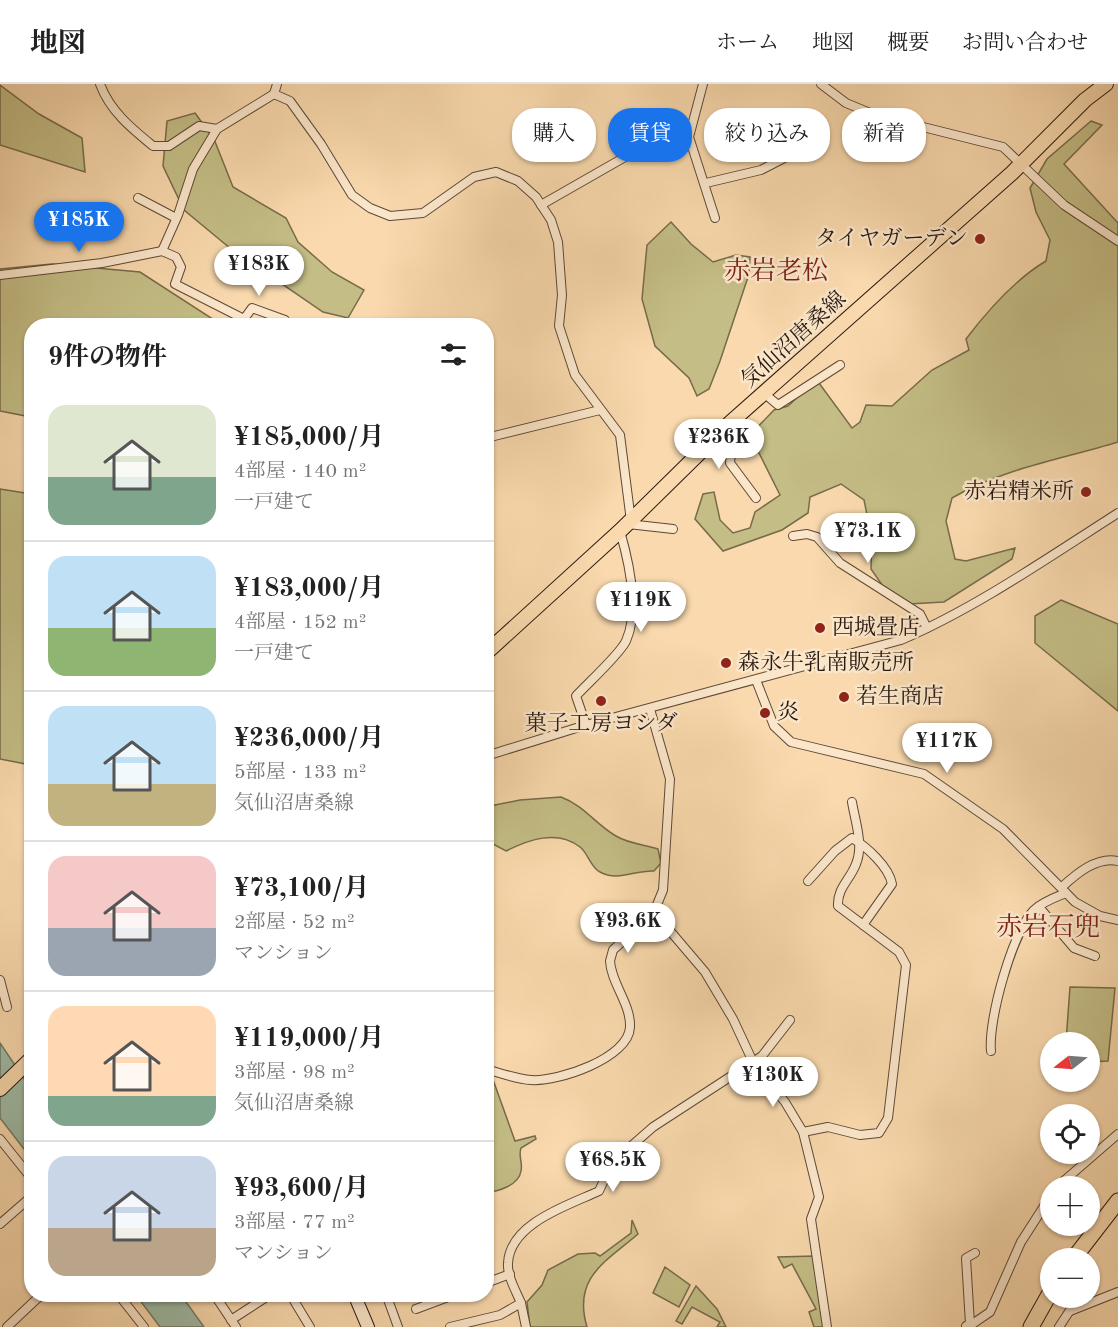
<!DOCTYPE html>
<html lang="ja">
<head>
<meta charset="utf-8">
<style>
  body { margin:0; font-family:"Old Standard TT","Noto Serif JP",serif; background:#f6f6f6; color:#222; height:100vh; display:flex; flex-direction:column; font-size:22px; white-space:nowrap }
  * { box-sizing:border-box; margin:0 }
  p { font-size:20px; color:#767676 }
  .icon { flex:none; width:33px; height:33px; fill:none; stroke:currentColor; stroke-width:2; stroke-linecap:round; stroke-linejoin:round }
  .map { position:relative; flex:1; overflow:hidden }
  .side { position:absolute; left:24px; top:234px; width:470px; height:984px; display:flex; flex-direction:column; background:#fff; border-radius:24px; box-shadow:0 2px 4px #0004 }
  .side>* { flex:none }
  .hud { position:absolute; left:512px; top:24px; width:516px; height:54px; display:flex; gap:12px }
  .needle { width:39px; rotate:253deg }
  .controls { position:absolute; left:1040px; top:948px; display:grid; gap:12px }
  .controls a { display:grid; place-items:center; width:60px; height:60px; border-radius:50%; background:#fff; box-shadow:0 2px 4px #0004; font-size:30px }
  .price { position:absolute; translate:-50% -51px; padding:0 14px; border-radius:21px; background:#fff; color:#222; font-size:20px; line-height:39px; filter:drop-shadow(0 2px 3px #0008) }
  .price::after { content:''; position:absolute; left:50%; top:36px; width:18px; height:14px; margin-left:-9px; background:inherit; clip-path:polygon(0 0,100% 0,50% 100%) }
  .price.on { background:#1a73e8; color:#fff }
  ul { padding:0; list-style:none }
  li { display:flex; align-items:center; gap:18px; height:150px; padding:0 24px }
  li+li { border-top:2px solid #e0e0e0 }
  li span { display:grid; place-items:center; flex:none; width:168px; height:120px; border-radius:18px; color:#555 }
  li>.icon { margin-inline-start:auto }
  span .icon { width:72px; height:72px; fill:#fffc; stroke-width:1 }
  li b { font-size:26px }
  h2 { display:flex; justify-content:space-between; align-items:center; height:72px; padding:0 24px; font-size:26px }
  .chip { padding:0 21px; border-radius:24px; background:#fff; box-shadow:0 2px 4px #0004; font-size:21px; line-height:54px }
  .chip.on { background:#1a73e8; color:#fff }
  header { display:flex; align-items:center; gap:36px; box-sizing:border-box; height:84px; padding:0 30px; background:#fff; border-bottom:2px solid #e0e0e0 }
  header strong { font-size:28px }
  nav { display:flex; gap:33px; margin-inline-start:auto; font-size:21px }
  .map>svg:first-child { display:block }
  .green { fill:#c4bd85; stroke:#766b4b; stroke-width:1.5 }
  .water { fill:#9ebba6; stroke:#6f7a6a; stroke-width:1.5 }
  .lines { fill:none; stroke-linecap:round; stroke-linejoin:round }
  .street-casing { stroke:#5c4938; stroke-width:10 }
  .secondary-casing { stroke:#281911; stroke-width:14 }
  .primary-casing { stroke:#281911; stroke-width:16 }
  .highway-casing { stroke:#281911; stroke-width:17 }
  .street { stroke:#fbe6ca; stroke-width:8 }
  .secondary { stroke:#fbe6ca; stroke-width:12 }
  .primary { stroke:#f9d9ad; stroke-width:14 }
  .highway { stroke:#f9d9ad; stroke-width:15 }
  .poi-dot { fill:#8f2418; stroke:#fbe6ca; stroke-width:2 }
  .labels { text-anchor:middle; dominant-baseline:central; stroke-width:5; stroke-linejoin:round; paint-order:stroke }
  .poi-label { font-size:22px; fill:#281911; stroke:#fbe6ca; text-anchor:start }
  .street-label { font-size:22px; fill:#281911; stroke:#fbe6ca }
  .quarter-label { font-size:26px; fill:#7a1f14; stroke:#fbe6ca }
</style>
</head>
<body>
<header>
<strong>地図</strong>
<nav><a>ホーム</a><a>地図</a><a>概要</a><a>お問い合わせ</a></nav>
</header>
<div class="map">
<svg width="1118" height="1243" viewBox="0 0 1118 1243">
  <rect width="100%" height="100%" fill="#f9d9ad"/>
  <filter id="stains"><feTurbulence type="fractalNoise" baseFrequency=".00333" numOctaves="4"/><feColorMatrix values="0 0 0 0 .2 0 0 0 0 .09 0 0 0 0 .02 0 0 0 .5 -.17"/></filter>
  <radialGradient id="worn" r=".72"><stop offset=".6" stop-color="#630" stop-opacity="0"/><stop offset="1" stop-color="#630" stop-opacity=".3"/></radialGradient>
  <g class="green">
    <path d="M0,1L39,30L82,54L85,88L0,61Z"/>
    <path d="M195,29L214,55L233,103L286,134L298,158L332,188L364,206L348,234L323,228L231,165L184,126L163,82L167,37Z"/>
    <path d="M1091,37L1102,41L1064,80L1118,139V358C1063,375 1001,385 952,414L946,437L955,475L966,477L1015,464L1012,475L944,518L909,520L889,511L871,485L872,455L864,416L841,400L810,413L808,429L782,446L723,467L695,435L703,410L714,408L720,436L733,449L750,444L755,428L780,411L759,369L751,364L749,352L774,326L788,322L805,306L819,299L852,344L860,338L866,321L892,322L932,286L969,266L966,255C988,226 1014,196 1046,177L1050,156L1036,128L1030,104L1047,75Z"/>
    <path d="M671,138L691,160L713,178L736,171L750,173L749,190L720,277L709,305L697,312L689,294L655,262L642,215L647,161Z"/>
    <path d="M52,180L140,188L222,241L32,242L31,333L0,327V185Z"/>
    <path d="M0,405L31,410V681L0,675Z"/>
    <path d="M1061,516L1118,540V627L1035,559V532Z"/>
    <path d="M561,713C585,722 594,739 616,752C627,759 645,761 658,765L661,779L654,787C634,786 618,798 600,788C591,784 588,769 580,763C557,745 528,756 506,767L491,759C487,745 484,736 490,722L520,716Z"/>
    <path d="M1070,903L1115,904L1108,977L1089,978V958H1066Z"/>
    <path d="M486,992L492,993L515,1057L535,1052L536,1055L521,1064C518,1072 523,1079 521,1087C519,1101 498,1108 486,1108Z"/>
    <path d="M632,1136L638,1150C607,1177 572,1193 587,1243H530L527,1218L542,1201L548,1186L578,1170L595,1169L600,1172L631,1149Z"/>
    <path d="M814,1172L824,1243H814L809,1228L816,1225L792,1180L784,1184L778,1173Z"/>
    <path d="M665,1183L690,1201L679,1223L653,1209Z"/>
    <path d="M696,1202L717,1225L726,1243H717L720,1238L692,1223L682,1240L676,1237Z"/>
  </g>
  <g class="water">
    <path d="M0,959L31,1005V1074L0,1034Z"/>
    <path d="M136,1211H181L204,1243H160Z"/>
  </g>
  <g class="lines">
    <g class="street-casing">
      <g id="street">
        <path d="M100,0C110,27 131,44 153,62H169L199,42L217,45L274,10"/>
        <path d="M277,0L274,10L290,17L321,60L352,111L370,124L390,132L423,129L474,93L496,88L518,97L536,113L551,136L558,158L562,211L559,242L575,291L620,351L631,437"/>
        <path d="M703,0L689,53L715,134"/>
        <path d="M821,0L846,19L875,31L1003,63L1064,121L1118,157"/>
        <path d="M217,45L193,85L178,131L162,167L176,173L181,183L175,200L244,235L241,242"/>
        <path d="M706,99L761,86L794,69"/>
        <path d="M138,114L176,134"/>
        <path d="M541,121L625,73L689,53"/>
        <path d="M0,191L102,179L162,167"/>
        <path d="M244,235L252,224L285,236"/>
        <path d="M765,310L778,321L840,281"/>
        <path d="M731,338L741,351L742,356L731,369L730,379L756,414"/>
        <path d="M486,354L600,326"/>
        <path d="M628,440L673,445"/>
        <path d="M793,452L807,450L817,453L840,479L920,530L927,544"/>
        <path d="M756,596L774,642L791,658L924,690L1003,745L1075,818L1100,832L1118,836"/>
        <path d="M586,641L576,612C588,599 620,570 626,557C640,526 629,478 620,447"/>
        <path d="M486,672L586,641L901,556C976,524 1049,473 1118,429"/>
        <path d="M808,797L835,767L852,754C867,763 889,783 892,800L863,841"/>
        <path d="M1062,803C1076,790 1097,772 1118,777"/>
        <path d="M1039,823L1074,864L1095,872"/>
        <path d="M654,828L705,888L733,935L753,978L785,1018L803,1048L819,1113L811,1135L827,1243"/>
        <path d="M0,896L7,923"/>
        <path d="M991,967C988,936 1012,849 1034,826C1042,818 1056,813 1066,809"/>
        <path d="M486,985C500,989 516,995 531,996C558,998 629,974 630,943C631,920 611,899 610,877L613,866L654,828L663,806L670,695L650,625"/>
        <path d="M803,1048L828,1043L860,1051L879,1049L888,1034L906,881L899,868L838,822C837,804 850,796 856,780C864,761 855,737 852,718"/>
        <path d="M0,1055L32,1095"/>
        <path d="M1058,1102L1118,1050"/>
        <path d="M0,1140L32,1112"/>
        <path d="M1089,1197L1094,1189"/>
        <path d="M486,1199L510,1190"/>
        <path d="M118,1210L144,1243"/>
        <path d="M214,1210L236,1243"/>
        <path d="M290,1210L310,1243"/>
        <path d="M386,1210L398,1243"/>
        <path d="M521,1219L526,1243"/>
        <path d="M416,1225L456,1210"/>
        <path d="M1070,1227L1118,1208"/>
        <path d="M231,1236L271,1210"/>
        <path d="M966,1242L970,1240L966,1174L975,1169"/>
        <path d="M7,1243L42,1210"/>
        <path d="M450,1243L500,1231L521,1219C516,1207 507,1192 508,1179C510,1139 569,1121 599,1107L612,1079L653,1043L762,972L790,936"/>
        <path d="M968,1243L990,1228L1021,1158L1050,1113"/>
        <path d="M1059,1243L1078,1214"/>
      </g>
    </g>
    <g class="secondary-casing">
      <path id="secondary" d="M354,1210L368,1243"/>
    </g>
    <g class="primary-casing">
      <g id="primary">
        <path d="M486,569L620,447L731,338L1012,89L1085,16L1106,0"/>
        <path d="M0,1005L32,974"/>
      </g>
    </g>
    <g class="highway-casing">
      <g id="highway">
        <path d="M1074,1174L1118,1117"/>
        <path d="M1031,1243L1050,1209"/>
      </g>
    </g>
    <use href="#street" class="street"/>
    <use href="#secondary" class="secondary"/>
    <use href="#primary" class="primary"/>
    <use href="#highway" class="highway"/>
  </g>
  <g class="poi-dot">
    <circle cx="980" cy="155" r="6"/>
    <circle cx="1086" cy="408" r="6"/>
    <circle cx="820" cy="544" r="6"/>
    <circle cx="726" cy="579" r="6"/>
    <circle cx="844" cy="613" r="6"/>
    <circle cx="601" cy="617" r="6"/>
    <circle cx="765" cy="629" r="6"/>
  </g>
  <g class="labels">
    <g class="poi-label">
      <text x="968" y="155" text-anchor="end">タイヤガーデン</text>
      <text x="1074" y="408" text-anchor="end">赤岩精米所</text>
      <text x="832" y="544">西城畳店</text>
      <text x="738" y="579">森永牛乳南販売所</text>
      <text x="856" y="613">若生商店</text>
      <text x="777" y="629">炎</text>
      <text x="601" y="640" text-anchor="middle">菓子工房ヨシダ</text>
    </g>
    <g class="street-label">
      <text transform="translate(794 256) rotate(-42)">気仙沼唐桑線</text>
    </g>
    <g class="quarter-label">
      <text x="776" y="188">赤岩老松</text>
      <text x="1048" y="844">赤岩石兜</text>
    </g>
  </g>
  <rect width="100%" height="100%" filter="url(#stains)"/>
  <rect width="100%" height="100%" fill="url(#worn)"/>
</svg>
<div class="controls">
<a><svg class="needle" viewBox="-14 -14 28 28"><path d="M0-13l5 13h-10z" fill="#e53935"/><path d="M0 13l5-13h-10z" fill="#767676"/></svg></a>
<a><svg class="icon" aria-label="locate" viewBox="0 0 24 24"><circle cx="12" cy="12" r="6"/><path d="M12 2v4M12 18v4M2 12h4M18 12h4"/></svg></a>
<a>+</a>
<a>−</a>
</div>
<b class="price on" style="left:79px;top:169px">¥185K</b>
<b class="price" style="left:259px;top:213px">¥183K</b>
<b class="price" style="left:719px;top:386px">¥236K</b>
<b class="price" style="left:868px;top:480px">¥73.1K</b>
<b class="price" style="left:641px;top:549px">¥119K</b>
<b class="price" style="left:947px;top:690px">¥117K</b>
<b class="price" style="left:628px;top:870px">¥93.6K</b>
<b class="price" style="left:773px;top:1024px">¥130K</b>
<b class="price" style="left:613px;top:1109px">¥68.5K</b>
<div class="hud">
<a class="chip">購入</a>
<a class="chip on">賃貸</a>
<a class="chip">絞り込み</a>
<a class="chip">新着</a>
</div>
<section class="side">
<h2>9件の物件<svg class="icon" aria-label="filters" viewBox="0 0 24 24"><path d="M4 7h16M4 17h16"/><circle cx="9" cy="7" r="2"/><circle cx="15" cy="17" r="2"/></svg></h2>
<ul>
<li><span style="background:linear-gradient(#dfe7d0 60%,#7fa58c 0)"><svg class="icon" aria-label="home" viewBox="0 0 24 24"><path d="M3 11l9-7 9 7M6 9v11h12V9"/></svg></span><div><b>¥185,000/月</b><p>4部屋 · 140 m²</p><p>一戸建て</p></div></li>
<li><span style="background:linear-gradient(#bfe0f5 60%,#8fb573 0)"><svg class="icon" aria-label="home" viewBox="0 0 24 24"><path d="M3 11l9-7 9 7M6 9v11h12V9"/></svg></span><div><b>¥183,000/月</b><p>4部屋 · 152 m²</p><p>一戸建て</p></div></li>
<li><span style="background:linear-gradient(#bfe0f5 65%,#c2b280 0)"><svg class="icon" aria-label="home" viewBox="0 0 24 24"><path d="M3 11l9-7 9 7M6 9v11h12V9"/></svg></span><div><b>¥236,000/月</b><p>5部屋 · 133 m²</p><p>気仙沼唐桑線</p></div></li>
<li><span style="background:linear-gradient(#f6c9c9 60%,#9aa5b1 0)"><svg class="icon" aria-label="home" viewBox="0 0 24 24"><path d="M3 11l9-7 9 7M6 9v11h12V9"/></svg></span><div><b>¥73,100/月</b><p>2部屋 · 52 m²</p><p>マンション</p></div></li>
<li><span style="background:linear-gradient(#ffd9b3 75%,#7fa58c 0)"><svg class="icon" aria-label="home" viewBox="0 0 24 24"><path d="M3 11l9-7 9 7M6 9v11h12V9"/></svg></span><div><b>¥119,000/月</b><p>3部屋 · 98 m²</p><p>気仙沼唐桑線</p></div></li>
<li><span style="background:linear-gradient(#c9d6e8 60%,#b9a48a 0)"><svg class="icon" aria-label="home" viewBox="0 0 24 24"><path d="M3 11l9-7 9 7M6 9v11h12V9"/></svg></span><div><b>¥93,600/月</b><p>3部屋 · 77 m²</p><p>マンション</p></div></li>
</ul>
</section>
</div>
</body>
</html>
